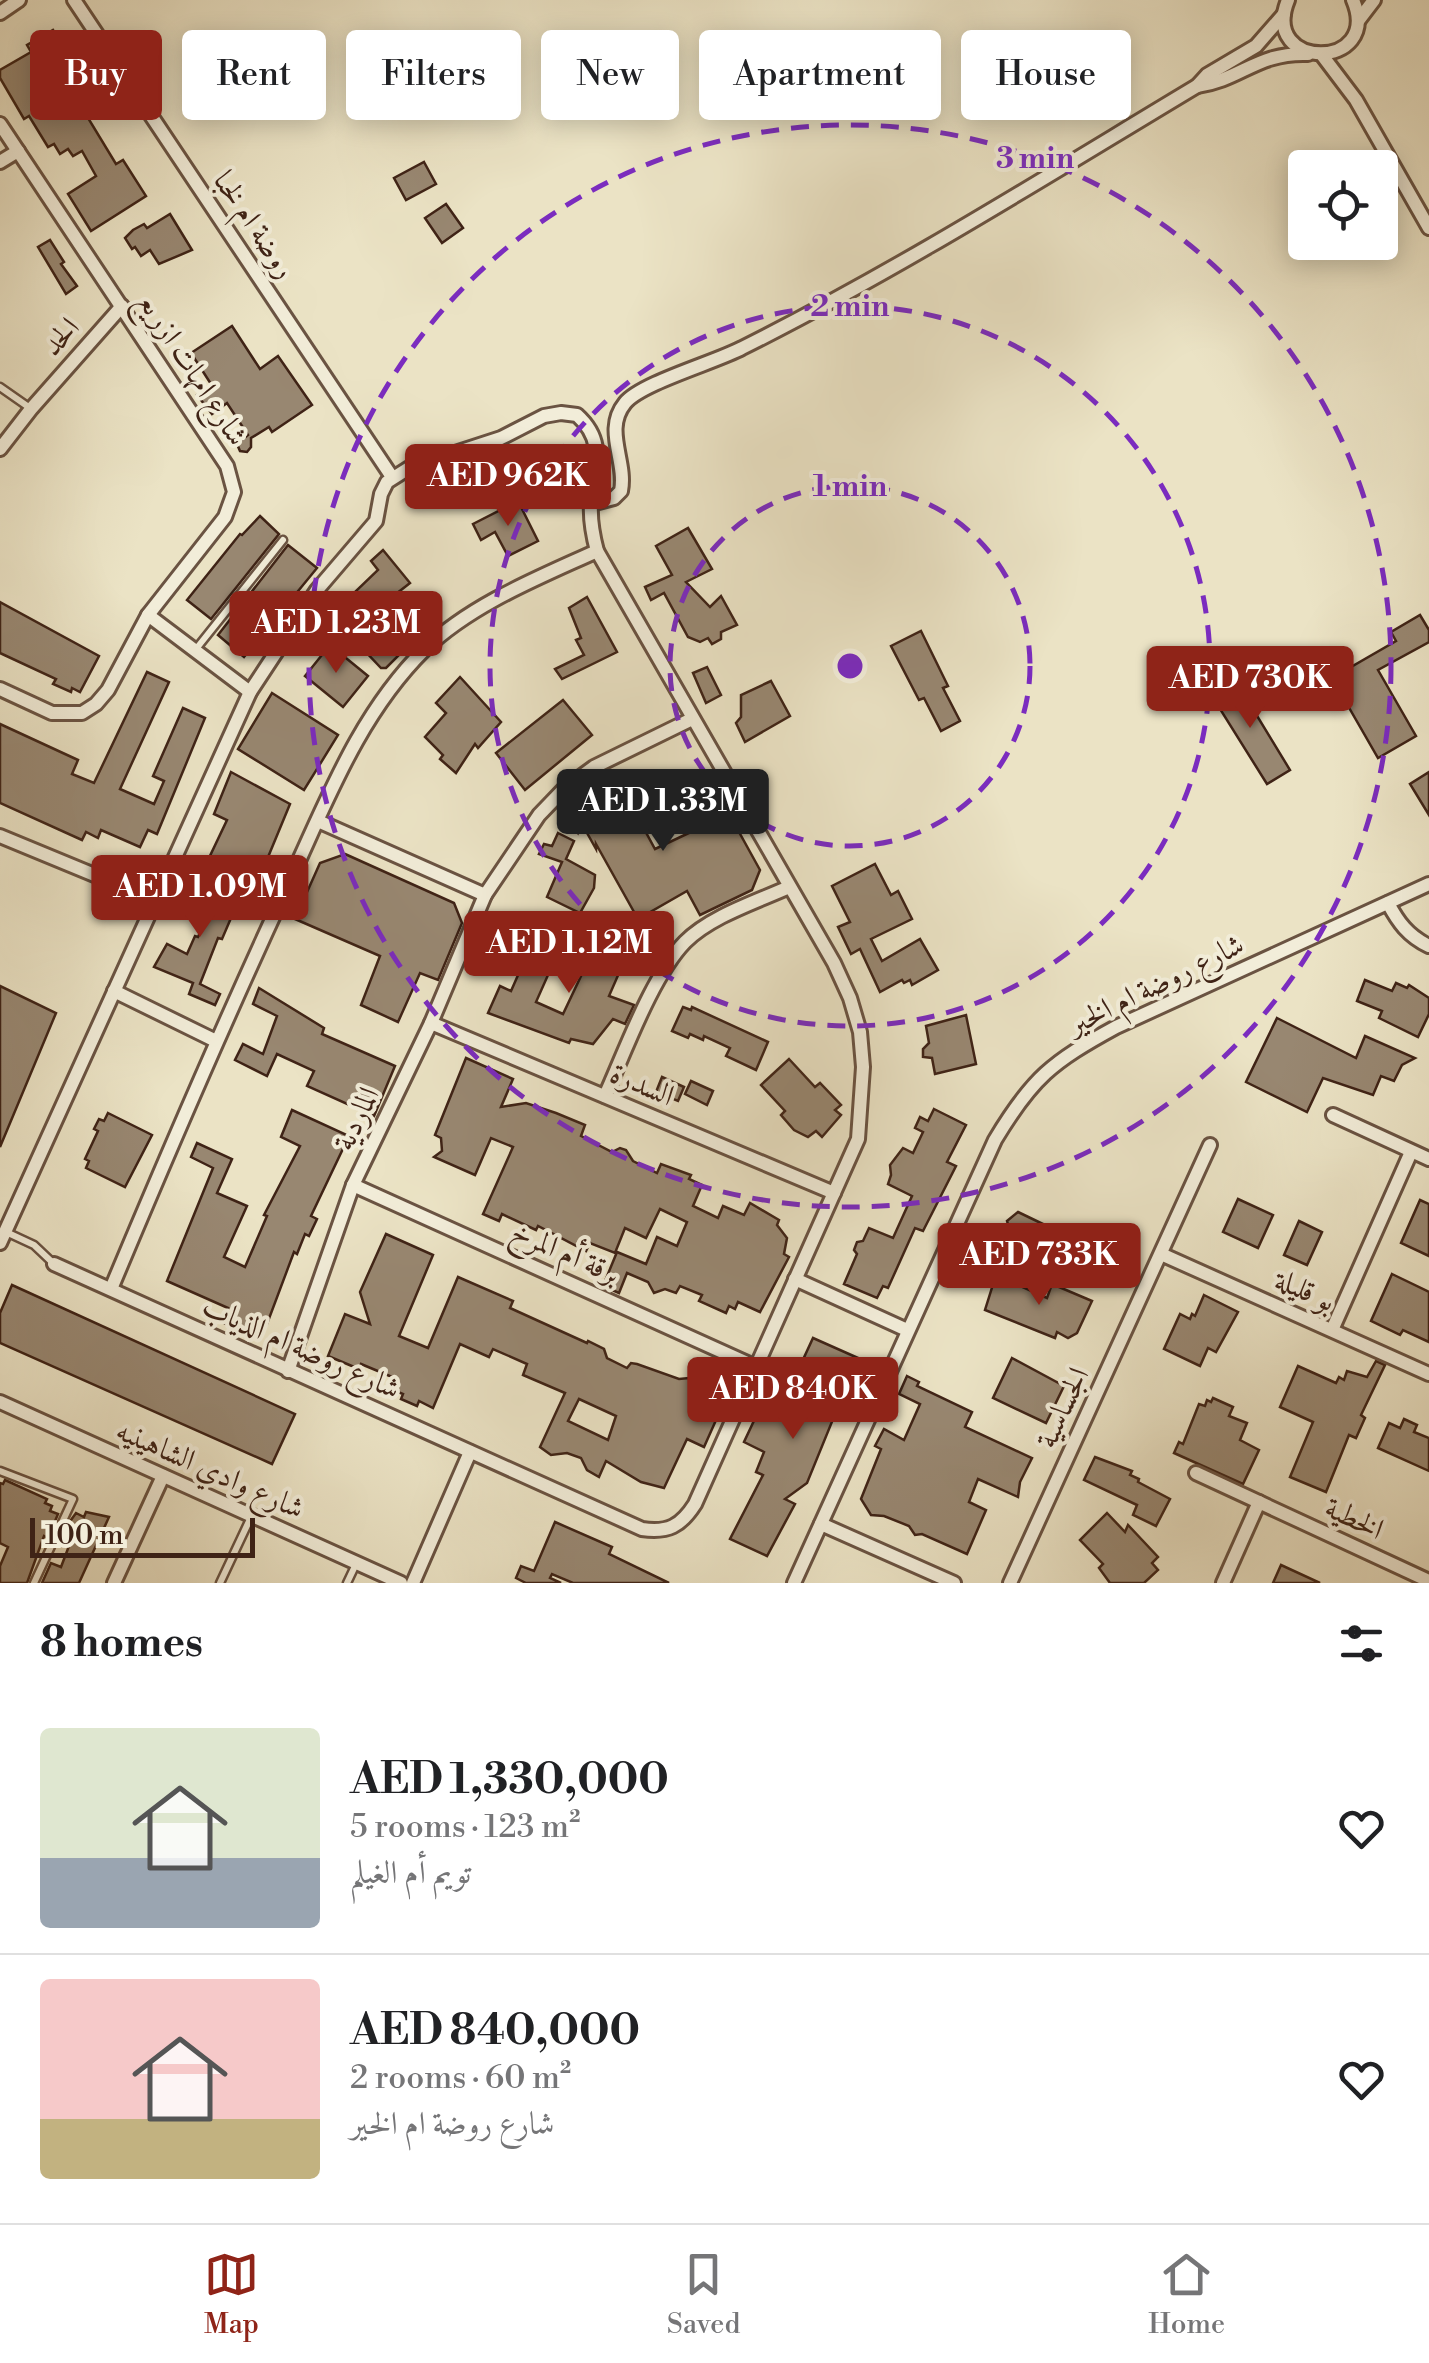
<!DOCTYPE html>
<html lang="en">
<head>
<meta charset="utf-8">
<style>
  body { margin:0; font-family:"Libre Bodoni",Amiri,serif; background:#f2f2f2; color:#202124; height:100vh; display:flex; flex-direction:column; font-size:38px; white-space:nowrap }
  * { box-sizing:border-box; margin:0 }
  p { font-size:32px; color:#757577 }
  .icon { flex:none; width:55px; height:55px; fill:none; stroke:currentColor; stroke-width:2; stroke-linecap:round; stroke-linejoin:round }
  .map { position:relative; height:1583px; overflow:hidden }
  .sheet { display:flex; flex-direction:column; background:#fff; flex:1 }
  .sheet>* { flex:none }
  .guide { position:absolute; left:30px; top:30px; width:1370px; height:90px; display:flex; gap:20px }
  .controls { position:absolute; left:1288px; top:150px; display:grid; gap:20px }
  .controls a { display:grid; place-items:center; width:110px; height:110px; border-radius:10px; background:#fff; box-shadow:0 5px 25px #0003; font-size:50px }
  .scale { position:absolute; left:30px; bottom:25px; width:225px; box-sizing:border-box; padding-left:10px; border:5px solid #3f2316; border-top:0; font-size:28px; line-height:35px; white-space:nowrap; color:#3f2316; -webkit-text-stroke:8px #f2edd9; paint-order:stroke }
  .price { position:absolute; translate:-50% -85px; padding:0 22px; border-radius:10px; background:#8f2418; color:#fff; font-size:32px; line-height:65px; filter:drop-shadow(0 2px 5px #0008) }
  .price::after { content:''; position:absolute; left:50%; top:60px; width:30px; height:22px; margin-left:-15px; background:inherit; clip-path:polygon(0 0,100% 0,50% 100%) }
  .price.on { background:#222; color:#fff }
  ul { padding:0; list-style:none }
  li { display:flex; align-items:center; gap:30px; height:250px; padding:0 40px }
  li+li { border-top:2px solid #e0e0e0 }
  li span { display:grid; place-items:center; flex:none; width:280px; height:200px; border-radius:10px; color:#555 }
  li>.icon { margin-inline-start:auto }
  span .icon { width:120px; height:120px; fill:#fffc; stroke-width:1 }
  li b { font-size:42px }
  h2 { display:flex; justify-content:space-between; align-items:center; height:120px; padding:0 40px; font-size:42px }
  .chip { padding:0 35px; border-radius:10px; background:#fff; box-shadow:0 5px 25px #0003; font-size:35px; line-height:90px }
  .chip.on { background:#8f2418; color:#fff }
  .menu { display:flex; justify-content:space-around; align-items:center; height:140px; border-top:2px solid #e0e0e0; background:#fff; font-size:28px; color:#757577 }
  .menu a { display:grid; justify-items:center; gap:5px }
  .menu .on { color:#8f2418 }
  .map>svg:first-child { display:block }
  .building { fill:#988771; stroke:#3f2316; stroke-width:2.5; fill-rule:evenodd }
  .lines { fill:none; stroke-linecap:round; stroke-linejoin:round }
  .service-casing { stroke:#6a5342; stroke-width:11 }
  .minor-casing { stroke:#6a5342; stroke-width:18 }
  .service { stroke:#f2edd9; stroke-width:6 }
  .minor { stroke:#f2edd9; stroke-width:12 }
  .ring { fill:none; stroke:#7b2cbf; stroke-width:5; stroke-dasharray:18 12 }
  .labels { text-anchor:middle; dominant-baseline:central; stroke-width:8; stroke-linejoin:round; paint-order:stroke }
  .street-label { font-size:30px; fill:#3f2316; stroke:#f2edd9 }
  .centre { fill:#7b2cbf; stroke:#f2edd9; stroke-width:5 }
  .ring-label { font-size:30px; text-anchor:middle; font-weight:bold; fill:#7b2cbf; stroke:#f2edd9; stroke-width:8; stroke-linejoin:round; paint-order:stroke }
</style>
</head>
<body>
<div class="map">
<svg width="1429" height="1583" viewBox="0 0 1429 1583">
  <rect width="100%" height="100%" fill="#ebe3c5"/>
  <filter id="stains"><feTurbulence type="fractalNoise" baseFrequency=".002" numOctaves="4"/><feColorMatrix values="0 0 0 0 .2 0 0 0 0 .09 0 0 0 0 .02 0 0 0 .5 -.17"/></filter>
  <radialGradient id="worn" r=".72"><stop offset=".6" stop-color="#630" stop-opacity="0"/><stop offset="1" stop-color="#630" stop-opacity=".3"/></radialGradient>
  <g class="building">
    <path d="M53,30L84,82L71,90L116,164L123,160L146,196L91,231L68,194L96,176L82,151L73,156L68,149L60,154L54,144L48,147L29,116L24,119L0,78V70L31,52L27,45Z"/>
    <path d="M102,65L121,95L109,103L90,73Z"/>
    <path d="M424,162L436,184L406,200L394,178Z"/>
    <path d="M446,204L463,228L442,243L425,218Z"/>
    <path d="M170,214L192,250L159,264L150,250L141,256L135,247L132,249L125,238L133,230L144,224L147,228Z"/>
    <path d="M50,240L64,262L61,264L77,286L66,294L38,247Z"/>
    <path d="M232,326L260,369L278,356L312,405L272,432L269,427L251,438V447L247,452L240,451L237,444L248,435L227,403L212,414L197,395L211,384L191,353Z"/>
    <path d="M518,501L538,541L508,556L495,532L481,540L473,524Z"/>
    <path d="M260,516L279,534L211,619L187,600L240,534L242,535Z"/>
    <path d="M688,528L712,569L686,582L710,607L721,596L737,625L721,632V639L712,644L708,638L700,642L688,637L664,593L651,600L645,587L672,575L656,546Z"/>
    <path d="M288,545L317,568L244,657L218,635Z"/>
    <path d="M383,550L410,583L396,594L427,627L386,668H381L331,615L378,570L371,561Z"/>
    <path d="M587,597L617,652L562,679L555,669L584,655L576,640L581,638L569,608Z"/>
    <path d="M0,602L99,656L80,692L72,688L71,692L53,684L56,679L0,653Z"/>
    <path d="M1420,615L1429,630V642L1378,670L1416,736L1378,758L1332,678L1396,641L1391,632Z"/>
    <path d="M921,631L948,686L943,688L960,721L941,731L924,698L919,700L891,646Z"/>
    <path d="M330,645L368,676L343,707L305,676Z"/>
    <path d="M707,667L721,695L706,703L693,673Z"/>
    <path d="M147,672L169,682L120,789L154,804L164,781L153,776L183,708L205,718L157,834L148,830L140,847L101,830L98,838L86,832L82,840L0,803V724L78,760L72,774L94,783Z"/>
    <path d="M460,677L501,722L478,748L475,744L456,773L440,759L443,755L425,737L446,713L436,703Z"/>
    <path d="M1234,678L1290,770L1267,784L1210,693Z"/>
    <path d="M771,681L790,716L745,742L736,723L741,717V695Z"/>
    <path d="M272,693L338,735L304,790L238,749Z"/>
    <path d="M563,700L592,735L525,790L496,753Z"/>
    <path d="M231,772L290,804L266,862L277,868L270,887L209,858L227,820L214,814Z"/>
    <path d="M1429,772V815L1410,784Z"/>
    <path d="M599,776L606,787L617,779L655,849L729,814L760,870L752,890L700,915L687,891L638,919L596,844V849L582,824L578,833L561,808Z"/>
    <path d="M558,833L574,841L566,859L595,875L594,888L580,913L547,897L562,862L539,854L544,844L552,846Z"/>
    <path d="M345,854L454,903L462,923L438,980L420,973L398,1022L361,1005L380,956L295,919L320,863Z"/>
    <path d="M875,864L891,895L898,891L912,919L871,939L882,961L920,939L938,970L912,985L910,980L904,983L902,980L880,992L860,949L851,954L838,927L850,922L832,886Z"/>
    <path d="M198,878L227,893L234,911L222,939L218,938L200,984L220,994L215,1005L189,994L193,983L154,967L167,944L187,954L195,936L198,937L206,919L201,909L186,901Z"/>
    <path d="M592,932L629,950L609,996L634,1005L625,1024L613,1019L593,1044L571,1039L569,1043L488,1013L500,986L511,991L526,957L552,966L536,1002L563,1014L581,976L575,973Z"/>
    <path d="M1365,980L1392,991L1396,983L1407,988L1409,985L1429,998V1014L1418,1037L1379,1018L1382,1011L1357,1001Z"/>
    <path d="M0,986L56,1013L0,1147Z"/>
    <path d="M259,988L324,1028L322,1034L395,1066L374,1116L307,1086L314,1071L277,1054L267,1076L235,1060L243,1044L263,1054L277,1016L253,1004Z"/>
    <path d="M683,1007L691,1010L692,1007L768,1042L756,1070L726,1056L730,1048L704,1036L703,1040L690,1034L688,1038L672,1031Z"/>
    <path d="M966,1015L976,1064L935,1074L932,1058L923,1057V1049L929,1043L926,1026Z"/>
    <path d="M1277,1018L1356,1058L1365,1036L1415,1058L1402,1065L1394,1081L1381,1076L1373,1095L1323,1078L1307,1112L1246,1082Z"/>
    <path d="M466,1058L513,1079L501,1107L526,1103L556,1113L585,1125L581,1136L612,1152L620,1148L626,1150L633,1161L657,1173L661,1164L691,1175L689,1179L702,1185L693,1206L718,1218L723,1206L744,1215L750,1203L779,1220L777,1225L787,1238L784,1254L789,1257L760,1312L738,1302L735,1309L729,1306L726,1313L699,1301L702,1295L680,1286L676,1293L665,1289L654,1293L648,1282L627,1273L619,1293L603,1286L617,1252L646,1264L657,1237L677,1246L687,1222L660,1209L646,1238L625,1228L615,1253L590,1243L586,1251L538,1226L536,1230L502,1214L499,1221L483,1214L513,1147L491,1138L475,1175L434,1157L442,1151L441,1138L435,1135Z"/>
    <path d="M789,1059L815,1087L820,1083L841,1105L835,1110L841,1115L822,1137L816,1131L808,1137L794,1130L781,1115L785,1111L761,1085Z"/>
    <path d="M662,1077L684,1087L678,1101L656,1092Z"/>
    <path d="M691,1081L713,1091L707,1105L685,1094Z"/>
    <path d="M934,1109L966,1125L947,1162L956,1166L923,1231L915,1228L888,1288L883,1286L877,1298L844,1284L857,1254L854,1250L857,1242L863,1241L869,1228L893,1238L912,1196L888,1184L891,1175L890,1165L903,1148L913,1153L923,1132L915,1128L920,1117L928,1121Z"/>
    <path d="M292,1110L349,1136L311,1216L317,1219L309,1236L305,1234L297,1254L294,1252L267,1324L261,1322L255,1337L222,1322L228,1308L167,1281L213,1168L191,1157L197,1143L232,1159L217,1193L247,1206L224,1257L245,1267L267,1216L264,1215L300,1146L281,1137Z"/>
    <path d="M108,1113L152,1135L125,1187L86,1168L89,1161L85,1159L98,1131L94,1129L99,1119L104,1121Z"/>
    <path d="M1238,1199L1273,1215L1258,1248L1223,1232Z"/>
    <path d="M1420,1200L1429,1204V1256L1401,1243Z"/>
    <path d="M1018,1212L1074,1239L1081,1225L1120,1244L1113,1259L1121,1267L1107,1270L1104,1278L1052,1256L1050,1260L1005,1242L1010,1231L1007,1221Z"/>
    <path d="M1299,1221L1322,1232L1307,1265L1284,1255Z"/>
    <path d="M386,1234L433,1255L399,1336L428,1348L458,1277L513,1301L510,1308L587,1343L588,1341L604,1349L607,1358L627,1368L631,1363L637,1364L679,1379L689,1378L696,1387L725,1400L704,1447L687,1439L664,1488L641,1482L606,1461L599,1477L587,1470L581,1458L567,1453L551,1455L540,1447L565,1393L523,1375L527,1364L493,1349L489,1357L460,1344L433,1408L419,1401L417,1406L401,1399L403,1394L393,1390L397,1379L361,1364L359,1369L328,1356L345,1314L370,1324L360,1292ZM579,1399L616,1416L608,1440L568,1421Z"/>
    <path d="M1392,1274L1429,1292V1342L1403,1330L1400,1335L1371,1321Z"/>
    <path d="M996,1275L1047,1298L1052,1284L1092,1301L1077,1333L1068,1338L1057,1332L1055,1338L985,1310Z"/>
    <path d="M12,1285L295,1414L272,1464L0,1343V1313Z"/>
    <path d="M1204,1295L1238,1312L1216,1352L1208,1348L1200,1366L1164,1349L1180,1314L1190,1319L1192,1314L1195,1316Z"/>
    <path d="M813,1338L858,1358L807,1483L785,1499L795,1504L767,1556L730,1539L763,1475L756,1472L764,1452L744,1442L760,1408L777,1416Z"/>
    <path d="M1012,1358L1064,1386L1046,1423L993,1398Z"/>
    <path d="M1376,1361L1385,1365L1361,1415L1365,1418L1356,1438L1349,1435L1326,1492L1290,1477L1313,1422L1280,1407L1298,1366L1336,1383L1339,1377L1344,1380L1347,1371L1367,1377Z"/>
    <path d="M907,1376L919,1382L917,1386L972,1412L965,1427L1032,1458L1020,1482L1018,1497L978,1479L969,1502L986,1510L967,1554L922,1534L915,1535L909,1526L884,1516L871,1515L861,1499L881,1449L875,1446L884,1429L904,1440L920,1404L899,1394Z"/>
    <path d="M1213,1398L1233,1407L1229,1416L1247,1423L1240,1440L1259,1450L1243,1484L1174,1453L1179,1442L1183,1444L1199,1404L1205,1406L1207,1400L1211,1402Z"/>
    <path d="M1404,1419L1417,1425L1414,1432L1429,1438V1471L1378,1448L1389,1423L1400,1428Z"/>
    <path d="M1095,1457L1132,1471L1130,1475L1139,1479L1138,1482L1170,1499L1156,1526L1133,1515L1137,1505L1084,1480Z"/>
    <path d="M5,1480L47,1499L45,1503L52,1506L50,1511L58,1514L48,1538L44,1536L27,1583H0V1566L8,1547L0,1543V1483L3,1484Z"/>
    <path d="M86,1512L109,1517L79,1583H42L51,1563L61,1567L69,1546L60,1543L71,1520L76,1513L84,1517Z"/>
    <path d="M1107,1513L1125,1532L1128,1525L1158,1557L1152,1563L1158,1570L1144,1583H1110L1099,1568L1103,1564L1080,1540Z"/>
    <path d="M555,1522L612,1547L609,1554L669,1583H573L552,1574L550,1578L561,1583H526L516,1578L521,1566L534,1571Z"/>
    <path d="M1281,1565L1320,1583H1273Z"/>
  </g>
  <g class="lines">
    <g class="service-casing">
      <g id="service">
        <path d="M0,387L30,408"/>
        <path d="M196,649L283,540"/>
        <path d="M6,1232L34,1245L53,1263"/>
        <path d="M0,1471L73,1499L34,1583"/>
        <path d="M220,1583L251,1517"/>
        <path d="M347,1583L356,1564"/>
      </g>
    </g>
    <g class="minor-casing">
      <g id="minor">
        <path d="M74,0L392,477"/>
        <path d="M1288,0C1259,71 1383,71 1353,0"/>
        <path d="M0,13L19,0"/>
        <path d="M1358,21L1374,0"/>
        <path d="M1322,55L1356,100L1429,228"/>
        <path d="M1197,86C1241,80 1257,52 1308,54"/>
        <path d="M0,124L227,466L234,492L225,517L148,615L108,690L96,704L82,713H52L0,689"/>
        <path d="M0,162L18,151"/>
        <path d="M0,449L31,409L122,306"/>
        <path d="M591,504L614,498L621,491C627,461 603,430 625,403C641,383 716,362 742,348C898,270 1047,176 1197,86L1207,75L1256,46L1284,14"/>
        <path d="M148,615L250,692"/>
        <path d="M318,821L485,895"/>
        <path d="M0,836L155,900"/>
        <path d="M1388,903C1398,922 1408,936 1429,946"/>
        <path d="M114,991L216,1041"/>
        <path d="M431,1023L834,1193"/>
        <path d="M605,1096C625,1052 652,976 685,942C711,916 756,902 789,887"/>
        <path d="M1333,1115L1429,1159"/>
        <path d="M353,1185L756,1367"/>
        <path d="M0,1243L250,692L317,590L376,521L381,494L387,482L409,468L501,438L544,416L561,413L577,415C608,443 593,469 591,504C590,520 593,536 597,551L834,963L850,998L860,1032L863,1067L858,1139L695,1504C681,1526 668,1533 642,1529L54,1264"/>
        <path d="M1161,1254L1429,1374"/>
        <path d="M795,1279L907,1330"/>
        <path d="M111,1289C167,1155 224,1023 285,891C325,806 357,716 425,649C472,604 538,578 597,551"/>
        <path d="M1332,1330L1411,1152"/>
        <path d="M288,1371L353,1185L431,1023L485,895L539,815L564,789L594,767L692,719"/>
        <path d="M0,1402L401,1583"/>
        <path d="M1196,1473L1429,1581"/>
        <path d="M821,1524L954,1583"/>
        <path d="M114,1583L163,1476"/>
        <path d="M413,1583L470,1452"/>
        <path d="M794,1583L995,1140C1032,1078 1052,1062 1116,1027L1429,884"/>
        <path d="M1010,1583L1210,1145"/>
        <path d="M1223,1583L1259,1502"/>
      </g>
    </g>
    <use href="#service" class="service"/>
    <use href="#minor" class="minor"/>
  </g>
  <g class="ring">
    <circle cx="850" cy="666" r="180"/>
    <circle cx="850" cy="666" r="360"/>
    <circle cx="850" cy="666" r="541"/>
  </g>
  <g class="labels">
    <g class="street-label">
      <text transform="translate(254 225) rotate(56)">روضة ام لخبا</text>
      <text transform="translate(61 337) rotate(-48)">الحد</text>
      <text transform="translate(192 369) rotate(57)">شارع امهات ازريع</text>
      <text transform="translate(1156 985) rotate(-26)">شارع روضة ام الخير</text>
      <text transform="translate(642 1085) rotate(23)">السدرة</text>
      <text transform="translate(357 1119) rotate(-64)">الماردية</text>
      <text transform="translate(565 1253) rotate(24)">برقة أم المرخ</text>
      <text transform="translate(1305 1291) rotate(24)">بو قليلة</text>
      <text transform="translate(301 1348) rotate(24)">شارع روضة ام الذياب</text>
      <text transform="translate(1063 1408) rotate(-65)">الجساسية</text>
      <text transform="translate(210 1470) rotate(24)">شارع وادي الشاهينيه</text>
      <text transform="translate(1354 1519) rotate(25)">الخطية</text>
    </g>
  </g>
  <circle cx="850" cy="666" r="15" class="centre"/>
  <g class="ring-label">
    <text x="1035" y="168">3 min</text>
    <text x="850" y="316">2 min</text>
    <text x="850" y="496">1 min</text>
  </g>
  <rect width="100%" height="100%" filter="url(#stains)"/>
  <rect width="100%" height="100%" fill="url(#worn)"/>
</svg>
<div class="controls">
<a><svg class="icon" aria-label="locate" viewBox="0 0 24 24"><circle cx="12" cy="12" r="6"/><path d="M12 2v4M12 18v4M2 12h4M18 12h4"/></svg></a>
</div>
<div class="scale">100 m</div>
<b class="price" style="left:508px;top:529px">AED 962K</b>
<b class="price" style="left:336px;top:676px">AED 1.23M</b>
<b class="price" style="left:1250px;top:731px">AED 730K</b>
<b class="price on" style="left:663px;top:854px">AED 1.33M</b>
<b class="price" style="left:200px;top:940px">AED 1.09M</b>
<b class="price" style="left:569px;top:996px">AED 1.12M</b>
<b class="price" style="left:1039px;top:1308px">AED 733K</b>
<b class="price" style="left:793px;top:1442px">AED 840K</b>
<div class="guide">
<a class="chip on">Buy</a>
<a class="chip">Rent</a>
<a class="chip">Filters</a>
<a class="chip">New</a>
<a class="chip">Apartment</a>
<a class="chip">House</a>
</div>
</div>
<section class="sheet">
<h2>8 homes<svg class="icon" aria-label="filters" viewBox="0 0 24 24"><path d="M4 7h16M4 17h16"/><circle cx="9" cy="7" r="2"/><circle cx="15" cy="17" r="2"/></svg></h2>
<ul>
<li><span style="background:linear-gradient(#dfe7d0 65%,#9aa5b1 0)"><svg class="icon" aria-label="home" viewBox="0 0 24 24"><path d="M3 11l9-7 9 7M6 9v11h12V9"/></svg></span><div><b>AED 1,330,000</b><p>5 rooms · 123 m²</p><p>تويم أم الغيلم</p></div><svg class="icon" aria-label="heart" viewBox="0 0 24 24"><path d="M12 20l-8-8c-3-5 5-10 8-4 3-6 11-1 8 4z"/></svg></li>
<li><span style="background:linear-gradient(#f6c9c9 70%,#c2b280 0)"><svg class="icon" aria-label="home" viewBox="0 0 24 24"><path d="M3 11l9-7 9 7M6 9v11h12V9"/></svg></span><div><b>AED 840,000</b><p>2 rooms · 60 m²</p><p>شارع روضة ام الخير</p></div><svg class="icon" aria-label="heart" viewBox="0 0 24 24"><path d="M12 20l-8-8c-3-5 5-10 8-4 3-6 11-1 8 4z"/></svg></li>
</ul>
</section>
<nav class="menu">
<a class="on"><svg class="icon" aria-label="map" viewBox="0 0 24 24"><path d="M3 6l6-2 6 2 6-2v14l-6 2-6-2-6 2zM9 4v14M15 6v14"/></svg>Map</a>
<a><svg class="icon" aria-label="saved" viewBox="0 0 24 24"><path d="M7 4h10v16l-5-4-5 4z"/></svg>Saved</a>
<a><svg class="icon" aria-label="home" viewBox="0 0 24 24"><path d="M3 11l9-7 9 7M6 9v11h12V9"/></svg>Home</a>
</nav>
</body>
</html>
